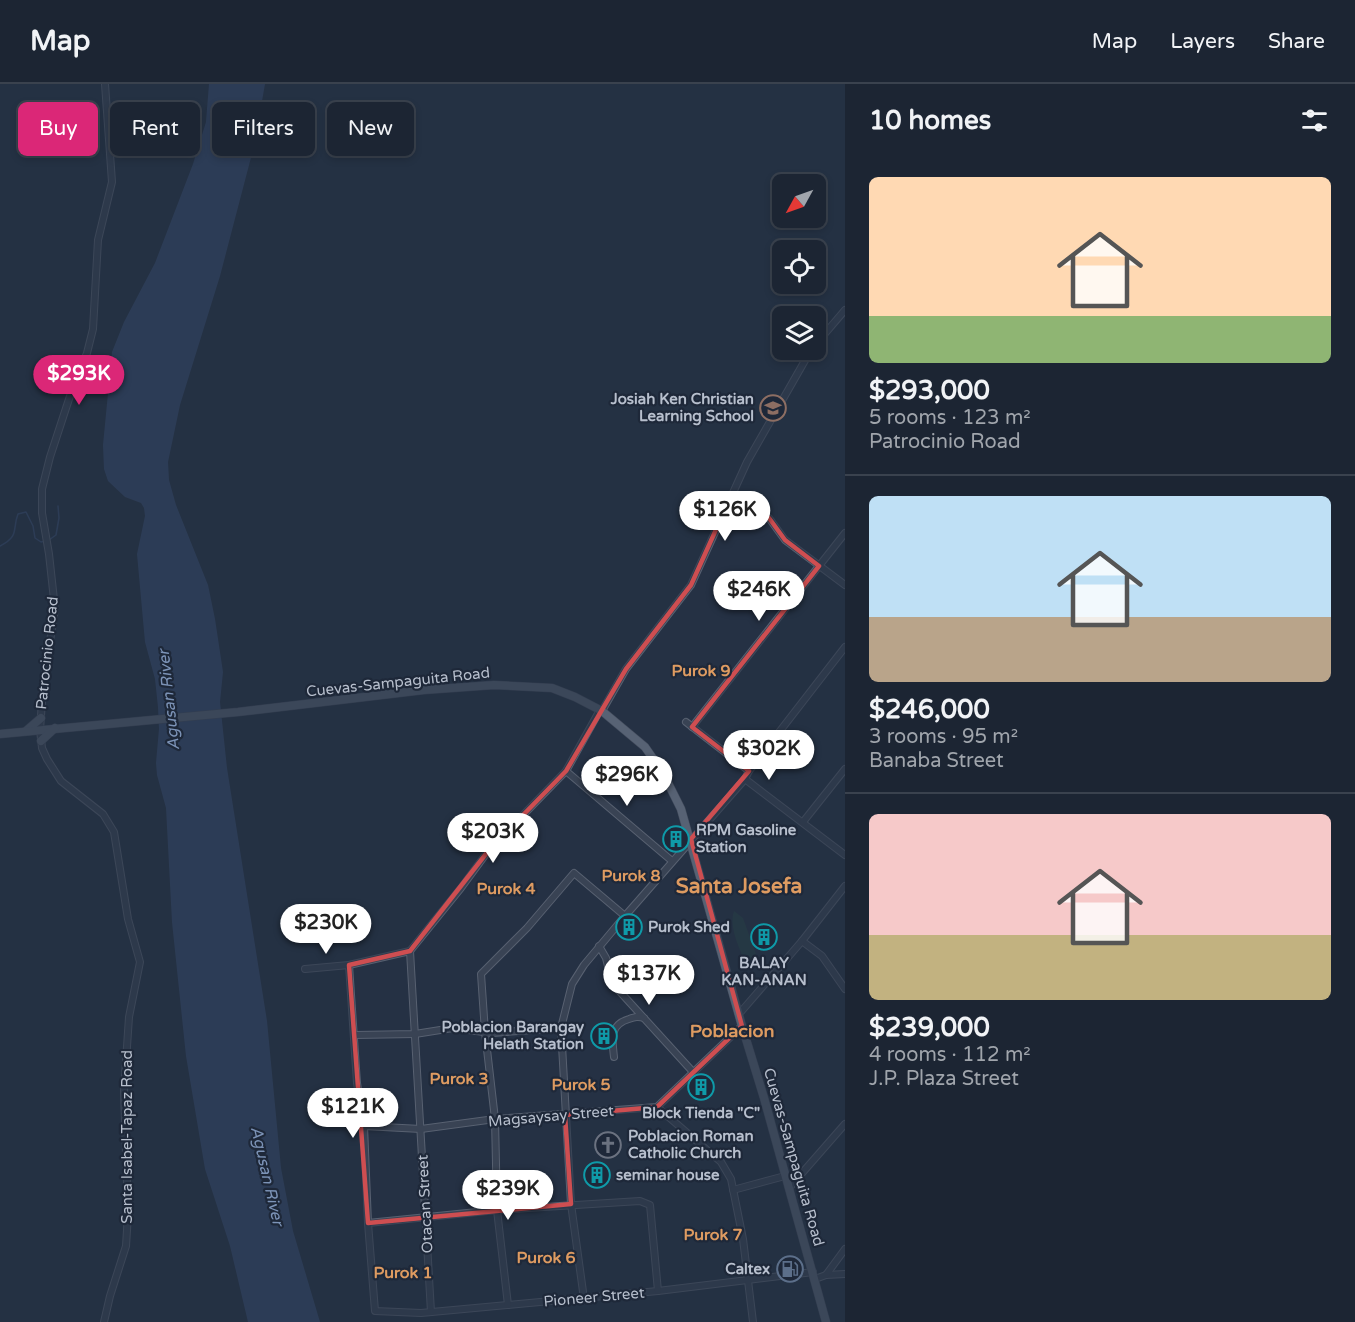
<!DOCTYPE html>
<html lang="en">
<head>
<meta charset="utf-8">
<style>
  body { margin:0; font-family:"Varela Round",sans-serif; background:#29313f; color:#f1f3f6; height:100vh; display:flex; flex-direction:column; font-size:22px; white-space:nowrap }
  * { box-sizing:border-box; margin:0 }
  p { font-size:20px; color:#a0a5ac }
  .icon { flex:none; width:33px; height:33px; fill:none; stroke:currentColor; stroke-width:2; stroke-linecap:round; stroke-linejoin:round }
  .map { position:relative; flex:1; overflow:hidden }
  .side { display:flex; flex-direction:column; background:#1c2533; width:510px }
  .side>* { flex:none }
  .guide { position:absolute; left:18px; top:18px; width:570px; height:54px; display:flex; gap:12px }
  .needle { width:39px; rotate:230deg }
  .buttons { position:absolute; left:772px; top:90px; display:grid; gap:12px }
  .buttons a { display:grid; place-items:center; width:54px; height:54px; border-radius:9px; background:#1c2533; box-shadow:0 3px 9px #0003,0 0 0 2px #3a424e; font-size:30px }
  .price { position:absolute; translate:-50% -51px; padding:0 14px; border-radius:21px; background:#fff; color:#222; font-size:20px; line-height:39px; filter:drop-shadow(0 2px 3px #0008) }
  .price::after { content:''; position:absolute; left:50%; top:36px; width:18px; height:14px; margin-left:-9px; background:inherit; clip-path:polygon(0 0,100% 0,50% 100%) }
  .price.selected { background:#db2777; color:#fff }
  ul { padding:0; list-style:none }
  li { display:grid; align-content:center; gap:12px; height:318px; padding:0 24px }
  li+li { border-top:2px solid #3a424e }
  li span { display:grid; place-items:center; height:186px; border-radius:9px; color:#555 }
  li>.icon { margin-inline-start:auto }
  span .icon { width:108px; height:108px; fill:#fffc; stroke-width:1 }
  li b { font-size:26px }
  h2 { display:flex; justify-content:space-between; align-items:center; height:72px; padding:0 24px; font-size:26px }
  .tag { padding:0 21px; border-radius:9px; background:#1c2533; box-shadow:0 3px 9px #0003,0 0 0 2px #3a424e; font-size:21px; line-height:54px }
  .tag.selected { background:#db2777; color:#fff }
  header { display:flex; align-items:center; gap:36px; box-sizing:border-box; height:84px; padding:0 30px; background:#1c2533; border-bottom:2px solid #3a424e }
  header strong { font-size:28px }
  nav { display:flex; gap:33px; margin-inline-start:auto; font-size:21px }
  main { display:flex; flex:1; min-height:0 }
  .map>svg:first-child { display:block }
  .green { fill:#274145 }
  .water { fill:#374b6d }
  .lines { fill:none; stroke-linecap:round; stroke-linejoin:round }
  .stream { stroke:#374b6d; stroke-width:1.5 }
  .minor-casing { stroke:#586171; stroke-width:8 }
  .major-casing { stroke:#434c5d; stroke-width:9 }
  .minor { stroke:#394354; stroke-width:6 }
  .major { stroke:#576274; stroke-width:8 }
  .marked { fill:none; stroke:#ce4e51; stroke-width:4.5; stroke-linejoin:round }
  .labels { text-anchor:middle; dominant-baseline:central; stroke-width:4.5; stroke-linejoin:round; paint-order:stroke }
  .poi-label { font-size:15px; font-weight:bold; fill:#b7bfcd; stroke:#1e2839; text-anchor:start }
  .street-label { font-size:15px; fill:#b7bfcd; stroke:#1e2839 }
  .neighbourhood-label { font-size:16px; font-weight:bold; fill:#de9b61; stroke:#1e2839 }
  .water-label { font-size:16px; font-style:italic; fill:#7c93b7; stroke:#1e2839 }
  .quarter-label { font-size:18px; font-weight:bold; fill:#de9b61; stroke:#1e2839 }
  .district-label { font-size:21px; font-weight:bold; fill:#de9b61; stroke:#1e2839 }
</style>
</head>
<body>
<header>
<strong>Map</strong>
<nav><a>Map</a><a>Layers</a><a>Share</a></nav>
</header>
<main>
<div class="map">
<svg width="845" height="1238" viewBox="0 0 845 1238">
  <rect width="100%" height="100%" fill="#253144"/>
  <path class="green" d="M734,827L743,834L757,873L746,882C741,866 728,844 734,827Z"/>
  <path class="water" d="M209,0H265L254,62L220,192L180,321L168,378L169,396L176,421L208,501L215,535L223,588L220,618L227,684L267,937L281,1084L293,1147L320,1238H248L230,1162L205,1085L186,972L172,838L166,724L157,691L156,679L159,645L158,623L155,595L145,558L137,470L145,432L144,424L141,419L125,413L108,397L104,385L103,361L112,268L124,238L155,179L193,80L206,38Z"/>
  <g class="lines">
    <g class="stream">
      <path d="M49,456L56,451L59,434L58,422"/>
      <path d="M0,462C20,452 12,445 18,430L26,428L33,442L35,454L41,458L45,457"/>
    </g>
    <g class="minor-casing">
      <g id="minor">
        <path d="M816,260L845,226"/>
        <path d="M728,419L769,434L785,456L845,501"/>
        <path d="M602,627L626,585L691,501L747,378L811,266"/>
        <path d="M686,638L749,687L745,695L845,771"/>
        <path d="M692,643L845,449"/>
        <path d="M566,687L672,777"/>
        <path d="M749,687L845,563"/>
        <path d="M803,738L845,685"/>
        <path d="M802,857L822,872L845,905"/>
        <path d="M599,862L606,874L612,899L693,988"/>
        <path d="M410,867L431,1228"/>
        <path d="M349,881L357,999L364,1042L368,1139L375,1227L421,1229L658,1207L813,1188"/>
        <path d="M305,885L349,881L410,867L461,804L489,766L566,687L600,626"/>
        <path d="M739,930L802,857L845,802"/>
        <path d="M355,951L415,950L453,944L492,949L561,944"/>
        <path d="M614,973C612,955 609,941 629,935C635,933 638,932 644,934"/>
        <path d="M657,1023L721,1078L731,1095L743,1155L753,1238"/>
        <path d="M364,1042L421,1045L495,1035L657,1023L742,942"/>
        <path d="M789,1104L845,1040"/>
        <path d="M733,1106L785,1092"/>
        <path d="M368,1139L497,1126L640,1117L650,1121L658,1207"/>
        <path d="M826,1191L845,1190"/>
        <path d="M815,1195L826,1191L845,1165"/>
        <path d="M584,1215L571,1120L561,944L572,900L584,881L625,832L745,695"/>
        <path d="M508,1221L497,1126L495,1035L485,948L481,890L527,844L574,789L625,832"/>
        <path d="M104,1238L110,1212L126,1162L128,1130L124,1007L129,933L140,878L128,835L114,748L103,730L61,697L47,675L42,664L40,646L43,603L55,525L49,470L42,429V405L50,373L70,312L87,269L93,245L98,156L112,98L105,0"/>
      </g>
    </g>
    <g class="major-casing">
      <g id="major">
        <path d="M26,647L41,634"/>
        <path d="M0,650L238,628L424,606L494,601L552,604L575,613L602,627L645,663L663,689L681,725L742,942L764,1014L826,1238"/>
        <path d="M41,657L55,644"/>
      </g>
    </g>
    <use href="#minor" class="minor"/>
    <use href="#major" class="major"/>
  </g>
  <path d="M0 0H845V1238H0ZM728,419L769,434L785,456L819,482L692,643L749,687L691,755L742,942L657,1023L565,1031L571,1120L368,1139L349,881L410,867L489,766L566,687L626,585L691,501Z" fill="#253144" fill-opacity=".55" fill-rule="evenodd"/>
  <path class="marked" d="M728,419L769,434L785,456L819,482L692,643L749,687L691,755L742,942L657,1023L565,1031L571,1120L368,1139L349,881L410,867L489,766L566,687L626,585L691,501Z"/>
  <defs>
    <g id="school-ring" transform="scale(1.35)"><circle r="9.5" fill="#1e2839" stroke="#8d6e63" stroke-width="1.5"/><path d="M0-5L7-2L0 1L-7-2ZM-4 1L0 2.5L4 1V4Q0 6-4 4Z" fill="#8d6e63"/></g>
    <g id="building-ring" transform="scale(1.35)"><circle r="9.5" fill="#1e2839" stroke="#0f9aa8" stroke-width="1.5"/><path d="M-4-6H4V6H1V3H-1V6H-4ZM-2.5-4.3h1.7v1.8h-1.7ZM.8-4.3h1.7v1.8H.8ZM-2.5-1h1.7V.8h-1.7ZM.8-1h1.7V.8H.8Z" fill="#0f9aa8"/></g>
    <g id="church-ring" transform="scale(1.35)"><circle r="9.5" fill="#1e2839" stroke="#6b7280" stroke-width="1.5"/><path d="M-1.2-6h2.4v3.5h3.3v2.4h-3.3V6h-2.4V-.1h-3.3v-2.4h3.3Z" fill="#6b7280"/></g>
    <g id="fuel-ring" transform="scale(1.35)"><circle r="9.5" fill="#1e2839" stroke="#5c6f8a" stroke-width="1.5"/><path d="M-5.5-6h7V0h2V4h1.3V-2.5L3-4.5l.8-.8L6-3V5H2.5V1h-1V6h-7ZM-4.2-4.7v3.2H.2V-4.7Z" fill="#5c6f8a"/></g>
  </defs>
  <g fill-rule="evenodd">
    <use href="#school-ring" x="773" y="324"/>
    <use href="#building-ring" x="676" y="755"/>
    <use href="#building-ring" x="629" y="843"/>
    <use href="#building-ring" x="764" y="853"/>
    <use href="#building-ring" x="604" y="952"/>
    <use href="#building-ring" x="701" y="1003"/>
    <use href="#church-ring" x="608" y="1061"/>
    <use href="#building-ring" x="597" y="1091"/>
    <use href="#fuel-ring" x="790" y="1185"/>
  </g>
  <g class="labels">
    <g class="poi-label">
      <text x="754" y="315" text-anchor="end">Josiah Ken Christian<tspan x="754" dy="17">Learning School</tspan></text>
      <text x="696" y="746">RPM Gasoline<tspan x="696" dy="17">Station</tspan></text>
      <text x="648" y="843">Purok Shed</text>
      <text x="764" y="879" text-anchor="middle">BALAY<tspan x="764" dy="17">KAN-ANAN</tspan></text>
      <text x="584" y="943" text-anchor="end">Poblacion Barangay<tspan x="584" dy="17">Helath Station</tspan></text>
      <text x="701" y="1029" text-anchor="middle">Block Tienda "C"</text>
      <text x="628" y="1052">Poblacion Roman<tspan x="628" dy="17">Catholic Church</tspan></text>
      <text x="616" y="1091">seminar house</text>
      <text x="770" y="1185" text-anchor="end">Caltex</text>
    </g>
    <g class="street-label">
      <text transform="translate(47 569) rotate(-84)">Patrocinio Road</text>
      <text transform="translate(398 598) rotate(-6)">Cuevas-Sampaguita Road</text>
      <text transform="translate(551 1032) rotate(-5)">Magsaysay Street</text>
      <text transform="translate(127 1053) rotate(-90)">Santa Isabel-Tapaz Road</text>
      <text transform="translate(794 1073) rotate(74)">Cuevas-Sampaguita Road</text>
      <text transform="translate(425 1120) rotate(-93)">Otacan Street</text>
      <text transform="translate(594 1213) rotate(-5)">Pioneer Street</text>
    </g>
    <g class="neighbourhood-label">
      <text x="701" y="587">Purok 9</text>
      <text x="631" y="792">Purok 8</text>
      <text x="506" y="805">Purok 4</text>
      <text x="459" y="995">Purok 3</text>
      <text x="581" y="1001">Purok 5</text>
      <text x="713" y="1151">Purok 7</text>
      <text x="546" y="1174">Purok 6</text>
      <text x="403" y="1189">Purok 1</text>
    </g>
    <g class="water-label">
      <text transform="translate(169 616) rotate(-96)">Agusan River</text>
      <text transform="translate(267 1092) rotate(77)">Agusan River</text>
    </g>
    <g class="quarter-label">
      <text x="732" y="947">Poblacion</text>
    </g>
    <g class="district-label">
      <text x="739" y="802">Santa Josefa</text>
    </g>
  </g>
</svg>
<div class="buttons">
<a><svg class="needle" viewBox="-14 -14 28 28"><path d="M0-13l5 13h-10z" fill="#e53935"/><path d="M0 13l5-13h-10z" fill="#a0a5ac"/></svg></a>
<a><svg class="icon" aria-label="locate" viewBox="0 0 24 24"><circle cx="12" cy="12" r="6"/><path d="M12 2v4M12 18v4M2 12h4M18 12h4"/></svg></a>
<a><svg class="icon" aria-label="layers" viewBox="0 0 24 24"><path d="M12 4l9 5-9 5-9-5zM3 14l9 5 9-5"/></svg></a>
</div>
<b class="price selected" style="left:79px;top:322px">$293K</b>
<b class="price" style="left:725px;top:458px">$126K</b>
<b class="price" style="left:759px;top:538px">$246K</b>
<b class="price" style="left:769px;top:697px">$302K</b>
<b class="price" style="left:627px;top:723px">$296K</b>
<b class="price" style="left:493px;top:780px">$203K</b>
<b class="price" style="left:326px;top:871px">$230K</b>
<b class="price" style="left:649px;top:922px">$137K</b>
<b class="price" style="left:353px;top:1055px">$121K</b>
<b class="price" style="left:508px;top:1137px">$239K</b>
<div class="guide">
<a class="tag selected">Buy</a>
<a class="tag">Rent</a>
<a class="tag">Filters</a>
<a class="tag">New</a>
</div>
</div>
<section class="side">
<h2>10 homes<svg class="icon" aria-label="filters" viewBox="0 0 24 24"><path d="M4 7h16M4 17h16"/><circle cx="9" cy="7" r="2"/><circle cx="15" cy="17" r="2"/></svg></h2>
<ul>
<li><span style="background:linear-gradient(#ffd9b3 75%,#8fb573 0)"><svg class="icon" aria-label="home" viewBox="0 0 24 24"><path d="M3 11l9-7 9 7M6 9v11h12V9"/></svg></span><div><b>$293,000</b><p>5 rooms · 123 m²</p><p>Patrocinio Road</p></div></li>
<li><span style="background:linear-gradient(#bfe0f5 65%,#b9a48a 0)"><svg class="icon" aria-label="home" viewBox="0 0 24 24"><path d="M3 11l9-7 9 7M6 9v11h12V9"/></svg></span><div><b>$246,000</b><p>3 rooms · 95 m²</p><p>Banaba Street</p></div></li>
<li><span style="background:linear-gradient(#f6c9c9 65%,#c2b280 0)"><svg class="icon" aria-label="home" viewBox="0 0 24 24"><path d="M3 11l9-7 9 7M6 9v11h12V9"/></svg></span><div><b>$239,000</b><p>4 rooms · 112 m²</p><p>J.P. Plaza Street</p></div></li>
</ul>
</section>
</main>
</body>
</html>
